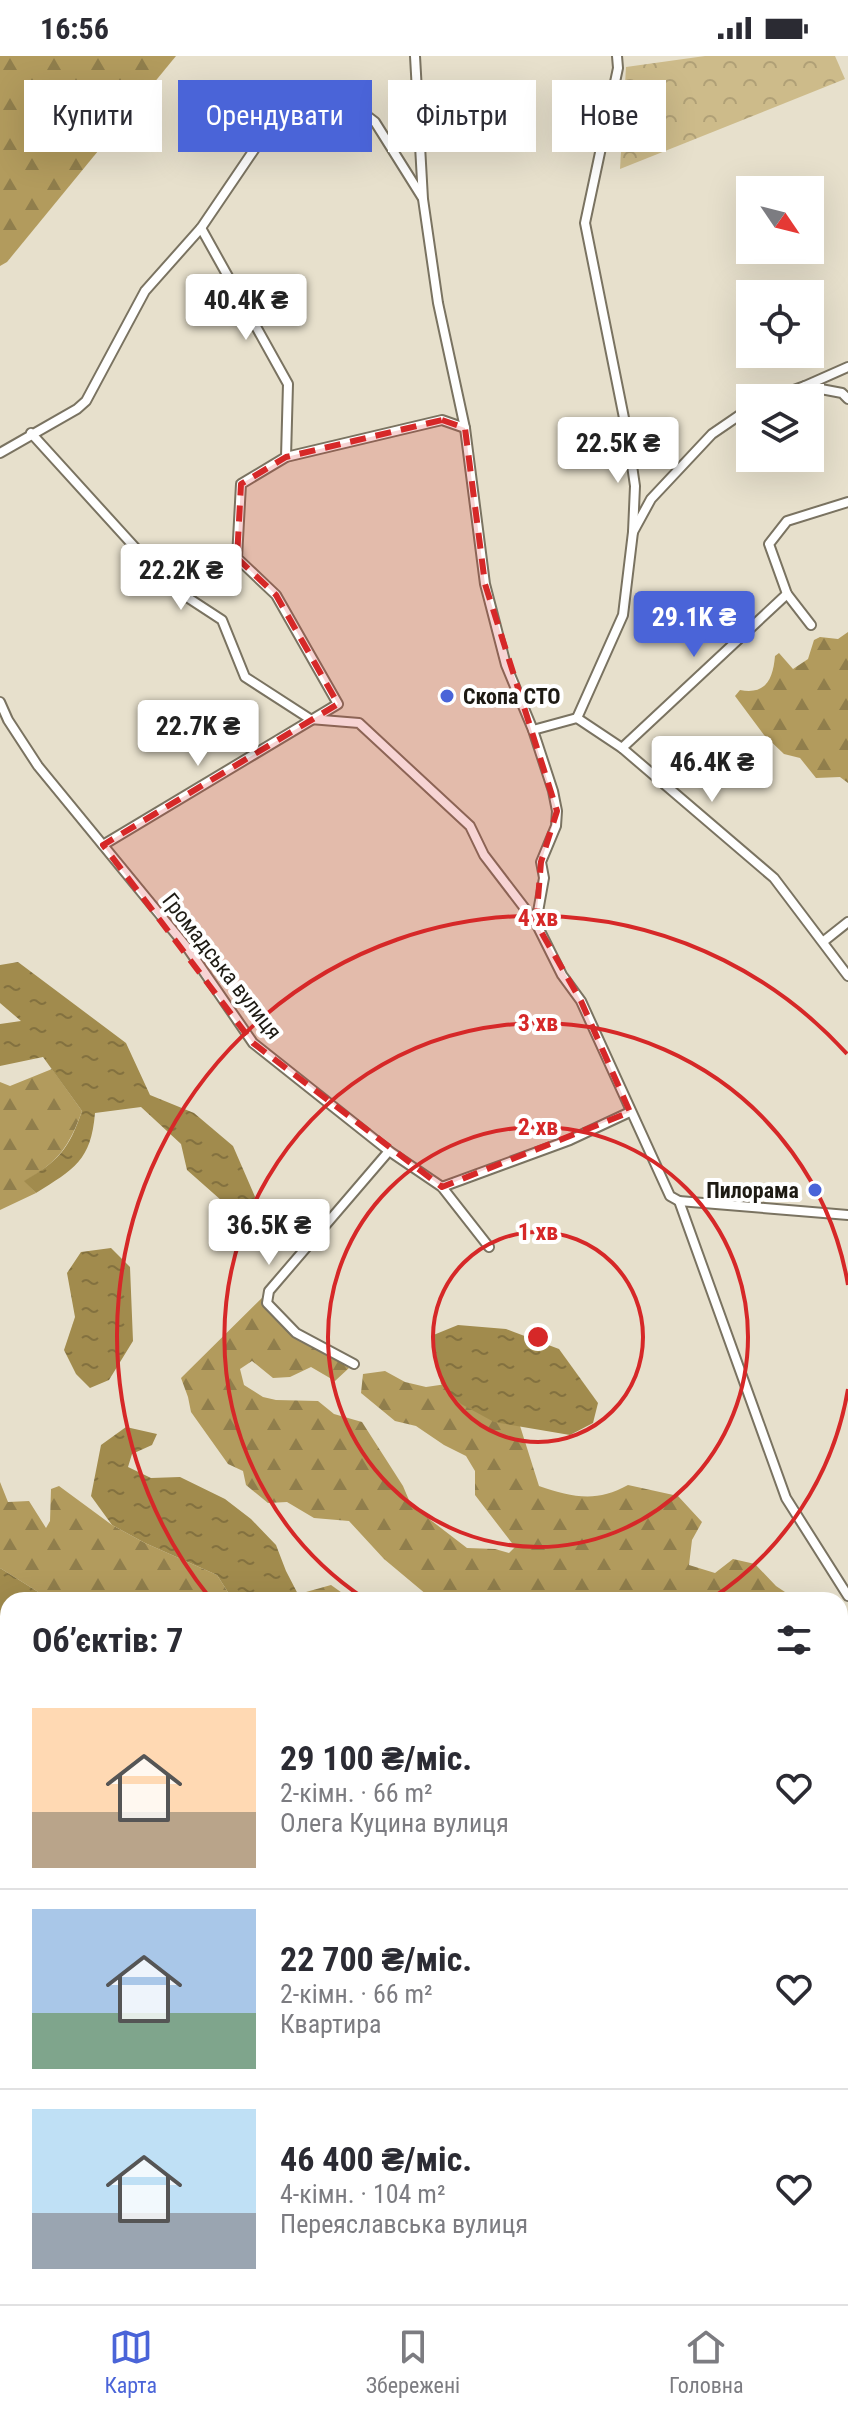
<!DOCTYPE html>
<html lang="uk">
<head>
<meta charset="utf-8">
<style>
  body { margin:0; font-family:"Roboto Condensed",sans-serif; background:#f7f7f7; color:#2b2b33; height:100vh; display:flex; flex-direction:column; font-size:30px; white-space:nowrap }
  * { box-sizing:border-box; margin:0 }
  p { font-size:26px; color:#7c7c81 }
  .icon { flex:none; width:44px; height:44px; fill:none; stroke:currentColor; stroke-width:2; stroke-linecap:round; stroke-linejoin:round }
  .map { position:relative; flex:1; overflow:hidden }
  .drawer { position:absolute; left:0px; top:1536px; width:848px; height:712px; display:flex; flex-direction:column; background:#fff; border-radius:24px 24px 0 0; box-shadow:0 8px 32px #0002 }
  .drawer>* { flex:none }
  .top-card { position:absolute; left:24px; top:24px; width:800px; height:72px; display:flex; gap:16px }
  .needle { width:52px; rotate:125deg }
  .controls { position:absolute; left:736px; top:120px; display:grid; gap:16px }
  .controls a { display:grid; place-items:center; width:88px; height:88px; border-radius:0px; background:#fff; box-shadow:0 8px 32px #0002; font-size:40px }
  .price { position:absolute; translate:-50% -68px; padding:0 18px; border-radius:8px; background:#fff; color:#222; font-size:26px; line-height:52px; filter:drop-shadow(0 2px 4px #0008) }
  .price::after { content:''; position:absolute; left:50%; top:48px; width:24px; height:18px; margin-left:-12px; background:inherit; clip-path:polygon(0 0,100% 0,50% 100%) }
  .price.on { background:#4a64d8; color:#fff }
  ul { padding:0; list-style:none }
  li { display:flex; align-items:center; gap:24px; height:200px; padding:0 32px }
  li+li { border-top:2px solid #e1e1e2 }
  li span { display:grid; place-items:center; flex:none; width:224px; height:160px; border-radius:0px; color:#555 }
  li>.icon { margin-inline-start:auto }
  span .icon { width:96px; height:96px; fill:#fffc; stroke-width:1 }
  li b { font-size:34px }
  h2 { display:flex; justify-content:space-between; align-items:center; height:96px; padding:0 32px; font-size:34px }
  .chip { padding:0 28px; border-radius:0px; background:#fff; box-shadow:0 8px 32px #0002; font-size:28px; line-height:72px }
  .chip.on { background:#4a64d8; color:#fff }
  .status { display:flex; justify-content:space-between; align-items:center; height:56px; padding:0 40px; background:#fff; direction:ltr }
  .status svg { height:22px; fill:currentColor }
  .menu { display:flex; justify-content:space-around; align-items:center; height:112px; border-top:2px solid #e1e1e2; background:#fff; font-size:22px; color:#7c7c81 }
  .menu a { display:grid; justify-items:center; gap:4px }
  .menu .on { color:#4a64d8 }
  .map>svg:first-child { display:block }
  .forest { fill:url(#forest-firs) }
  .park { fill:url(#park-crowns) }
  .water { fill:url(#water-ripples) }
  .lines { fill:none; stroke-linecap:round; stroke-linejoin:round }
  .minor-casing { stroke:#7a7361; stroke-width:12 }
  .minor { stroke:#fff; stroke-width:8 }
  .marked { fill:#d62828; fill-opacity:0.2; stroke:#d62828; stroke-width:6; stroke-dasharray:16 10; stroke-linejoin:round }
  .ring { fill:none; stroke:#d62828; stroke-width:4 }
  .poi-dot { fill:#4a64d8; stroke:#fff; stroke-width:3 }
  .labels { text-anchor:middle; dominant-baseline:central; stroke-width:8; stroke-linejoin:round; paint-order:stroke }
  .poi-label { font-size:22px; font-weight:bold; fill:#1d1a13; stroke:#fff; text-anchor:start }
  .street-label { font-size:22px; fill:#1d1a13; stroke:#fff }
  .centre { fill:#d62828; stroke:#fff; stroke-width:4 }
  .ring-label { font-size:24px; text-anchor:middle; font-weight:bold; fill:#d62828; stroke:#fff; stroke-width:8; stroke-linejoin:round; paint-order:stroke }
</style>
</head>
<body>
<div class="status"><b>16:56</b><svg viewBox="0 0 49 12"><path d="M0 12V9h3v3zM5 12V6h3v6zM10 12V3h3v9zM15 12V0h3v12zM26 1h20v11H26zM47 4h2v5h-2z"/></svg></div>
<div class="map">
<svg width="848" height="2248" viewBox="0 0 848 2248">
  <defs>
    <pattern id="forest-firs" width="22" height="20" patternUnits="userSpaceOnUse" patternTransform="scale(2)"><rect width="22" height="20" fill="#b29b5d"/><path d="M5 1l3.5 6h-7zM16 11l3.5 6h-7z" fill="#907e4c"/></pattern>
    <pattern id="park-crowns" width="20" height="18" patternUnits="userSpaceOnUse" patternTransform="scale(2)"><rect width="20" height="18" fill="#cdbb8a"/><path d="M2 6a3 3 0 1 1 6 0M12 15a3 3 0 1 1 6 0" fill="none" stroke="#b0a076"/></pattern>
    <pattern id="water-ripples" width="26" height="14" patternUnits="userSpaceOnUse" patternTransform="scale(2)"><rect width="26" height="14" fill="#a18b4d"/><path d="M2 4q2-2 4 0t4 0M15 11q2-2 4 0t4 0" fill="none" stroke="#83713f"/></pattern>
  </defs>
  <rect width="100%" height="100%" fill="#e7e0cc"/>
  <g class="forest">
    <path d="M0,0H176L7,206L0,210Z"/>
    <path d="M848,576V727L840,721L816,722L800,702L784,698L764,679L735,640L740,634C766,639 773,623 775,600L779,597L793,613L808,603L814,584L820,581L838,583Z"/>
    <path d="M52,1013L82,1055C69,1091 58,1106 25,1125L36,1137L0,1154V1026L10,1030Z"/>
    <path d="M269,1235L267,1247L296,1276L322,1291L349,1312L335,1325L311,1311L290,1321L273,1322L252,1305L240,1313L244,1329L263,1341L276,1344L318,1345L334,1358L362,1366L403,1430L411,1449L467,1492L495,1493L509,1497L515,1491L475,1439V1415L466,1400L444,1389L416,1370L395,1365L361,1337L363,1318L385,1315L405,1326L426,1331L467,1325L515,1354L539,1430C572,1441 596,1447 628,1429L678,1440L702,1466L692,1484L689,1509L715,1517L733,1503L755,1508L776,1530L797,1544H433L384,1503L349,1465L314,1462L287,1446L268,1447L246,1429L243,1415L228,1408L191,1356L188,1341L181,1322Z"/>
    <path d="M0,1426L8,1446L29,1445L46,1472L50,1465L51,1433L59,1430L112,1469L145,1487L217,1519L233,1544H51L0,1512Z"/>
    <path d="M331,1529L352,1544H306V1536Z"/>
    <path d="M840,1607L848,1619V2038L840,2031Z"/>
  </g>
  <path class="park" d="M705,0H835L845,23L620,113L626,11Z"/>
  <g class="water">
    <path d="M18,906L126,987L150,1039L194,1057L233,1090L259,1150L256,1159L239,1160L187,1114L181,1088L141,1051L95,1057C91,1105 74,1113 36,1137L24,1125C59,1105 69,1093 82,1055L43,1001L0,1010V968L21,965L0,947V909Z"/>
    <path d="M111,1192L130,1211L133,1285L109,1324L90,1332L76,1318L64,1294L75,1261L67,1217L81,1196Z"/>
    <path d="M458,1269L506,1273L559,1293L598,1347L593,1367L570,1379L494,1366L461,1348L441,1328L431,1280Z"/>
    <path d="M126,1371L157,1378L152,1389L132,1398L128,1411L151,1422L180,1421L225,1443L251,1463L276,1489L286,1515L301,1544H233L217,1519L145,1487L112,1469L91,1440L101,1389Z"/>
    <path d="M0,1512L51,1544H8V1607L0,1601Z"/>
    <path d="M840,2031L848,2038V2157L840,2150Z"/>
  </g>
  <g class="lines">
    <g class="minor-casing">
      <g id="minor">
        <path d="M415,0L423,143L438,247L465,372L485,528L506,609L533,674L553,735L557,755L556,770L541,806L544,822L536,867"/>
        <path d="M617,0L618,12L585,167L628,382L635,430L633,476"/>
        <path d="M341,40L375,66L422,141"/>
        <path d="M201,172L288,328L286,401"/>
        <path d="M805,330L848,311"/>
        <path d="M772,342L805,330L842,337L848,343"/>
        <path d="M31,377L170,530L222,564L245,621L310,663L359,667L470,770L484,799L536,867L562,919L581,945L670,1140L679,1145L786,1442L848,1540"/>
        <path d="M0,397L77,353L86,345L145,235L201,172L262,82L300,50"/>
        <path d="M811,569L787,538L769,488L787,465L848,446"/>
        <path d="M0,646L8,664L38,710L189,894L253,987L389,1095L442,1131L489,1191"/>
        <path d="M577,662L623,559L633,476L651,443L712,378L750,352"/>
        <path d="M533,674L577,662L622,692L774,822L848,920"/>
        <path d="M622,692L787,538"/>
        <path d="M103,789L338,648L276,539L237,502L241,428L286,401L442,364L465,372"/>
        <path d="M824,885L848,866"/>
        <path d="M442,1131L570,1084L630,1056"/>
        <path d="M679,1145L848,1159"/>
        <path d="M354,1308L296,1277L267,1247L269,1235L389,1095"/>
        <path d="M0,1800L8,1806"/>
        <path d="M0,1983L8,1988"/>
        <path d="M0,2207L8,2198"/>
        <path d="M562,2240L574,2248"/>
        <path d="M742,2240L745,2248"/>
        <path d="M806,2240L820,2248"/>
        <path d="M0,2247L1,2248"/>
        <path d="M112,2248L116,2240"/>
        <path d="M266,2248L270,2240"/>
        <path d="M530,2248L532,2240"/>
      </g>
    </g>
    <use href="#minor" class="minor"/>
  </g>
  <path class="marked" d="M442,364L465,372L485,528L557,755L541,806L536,867L581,945L630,1056L442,1131L253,987L103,789L338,648L276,539L237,502L241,428L286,401Z"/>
  <g class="ring">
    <circle cx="538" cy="1281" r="105"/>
    <circle cx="538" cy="1281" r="210"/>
    <path d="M848 1333A314 314 0 0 1 711 1543M365 1543A314 314 0 1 1 848 1229"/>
    <path d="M210 1542A419 419 0 0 1 847 998"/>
  </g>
  <g class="poi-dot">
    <circle cx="447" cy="640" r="8"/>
    <circle cx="815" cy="1134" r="8"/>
  </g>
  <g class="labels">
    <g class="poi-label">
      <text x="463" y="640">Скопа СТО</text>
      <text x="799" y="1134" text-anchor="end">Пилорама</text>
    </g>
    <g class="street-label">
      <text transform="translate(222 910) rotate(52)">Громадська вулиця</text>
    </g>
  </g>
  <circle cx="538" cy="1281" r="12" class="centre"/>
  <g class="ring-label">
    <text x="538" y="870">4 хв</text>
    <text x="538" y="975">3 хв</text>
    <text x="538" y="1079">2 хв</text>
    <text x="538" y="1184">1 хв</text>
  </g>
</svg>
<div class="controls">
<a><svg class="needle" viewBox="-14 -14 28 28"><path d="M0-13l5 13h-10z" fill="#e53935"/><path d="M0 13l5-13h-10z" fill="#7c7c81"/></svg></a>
<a><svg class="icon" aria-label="locate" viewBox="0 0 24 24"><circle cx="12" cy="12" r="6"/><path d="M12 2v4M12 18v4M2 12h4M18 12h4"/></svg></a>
<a><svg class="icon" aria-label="layers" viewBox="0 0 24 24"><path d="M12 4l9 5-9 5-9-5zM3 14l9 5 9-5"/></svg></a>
</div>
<b class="price" style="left:246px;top:286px">40.4K ₴</b>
<b class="price" style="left:618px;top:429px">22.5K ₴</b>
<b class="price" style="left:181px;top:556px">22.2K ₴</b>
<b class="price on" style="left:694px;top:603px">29.1K ₴</b>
<b class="price" style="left:198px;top:712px">22.7K ₴</b>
<b class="price" style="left:712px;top:748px">46.4K ₴</b>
<b class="price" style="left:269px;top:1211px">36.5K ₴</b>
<div class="top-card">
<a class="chip">Купити</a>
<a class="chip on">Орендувати</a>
<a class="chip">Фільтри</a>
<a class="chip">Нове</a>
</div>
<section class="drawer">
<h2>Об’єктів: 7<svg class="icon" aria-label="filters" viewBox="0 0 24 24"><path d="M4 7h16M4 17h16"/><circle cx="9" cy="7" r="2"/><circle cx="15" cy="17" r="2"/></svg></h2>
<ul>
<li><span style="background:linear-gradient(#ffd9b3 65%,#b9a48a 0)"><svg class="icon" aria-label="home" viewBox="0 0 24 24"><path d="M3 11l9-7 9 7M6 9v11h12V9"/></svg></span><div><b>29 100 ₴/міс.</b><p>2-кімн. · 66 m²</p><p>Олега Куцина вулиця</p></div><svg class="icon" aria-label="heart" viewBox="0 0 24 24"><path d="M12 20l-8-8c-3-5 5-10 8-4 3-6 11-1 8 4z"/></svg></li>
<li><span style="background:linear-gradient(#a9c7e8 65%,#7fa58c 0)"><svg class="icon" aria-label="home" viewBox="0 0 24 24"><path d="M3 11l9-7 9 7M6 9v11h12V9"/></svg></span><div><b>22 700 ₴/міс.</b><p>2-кімн. · 66 m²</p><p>Квартира</p></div><svg class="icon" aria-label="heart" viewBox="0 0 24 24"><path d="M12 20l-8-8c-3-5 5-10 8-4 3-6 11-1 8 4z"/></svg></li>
<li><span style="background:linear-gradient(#bfe0f5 65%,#9aa5b1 0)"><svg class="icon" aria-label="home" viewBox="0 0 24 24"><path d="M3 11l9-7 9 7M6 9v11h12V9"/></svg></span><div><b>46 400 ₴/міс.</b><p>4-кімн. · 104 m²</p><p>Переяславська вулиця</p></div><svg class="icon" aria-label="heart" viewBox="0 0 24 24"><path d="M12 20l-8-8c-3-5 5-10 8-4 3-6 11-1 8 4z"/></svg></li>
</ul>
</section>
</div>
<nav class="menu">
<a class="on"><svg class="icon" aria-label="map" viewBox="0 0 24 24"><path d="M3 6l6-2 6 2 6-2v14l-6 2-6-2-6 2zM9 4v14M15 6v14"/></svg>Карта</a>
<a><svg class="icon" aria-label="saved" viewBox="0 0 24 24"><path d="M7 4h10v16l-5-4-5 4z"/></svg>Збережені</a>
<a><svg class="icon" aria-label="home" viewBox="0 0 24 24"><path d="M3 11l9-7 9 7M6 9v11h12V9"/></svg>Головна</a>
</nav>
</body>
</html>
